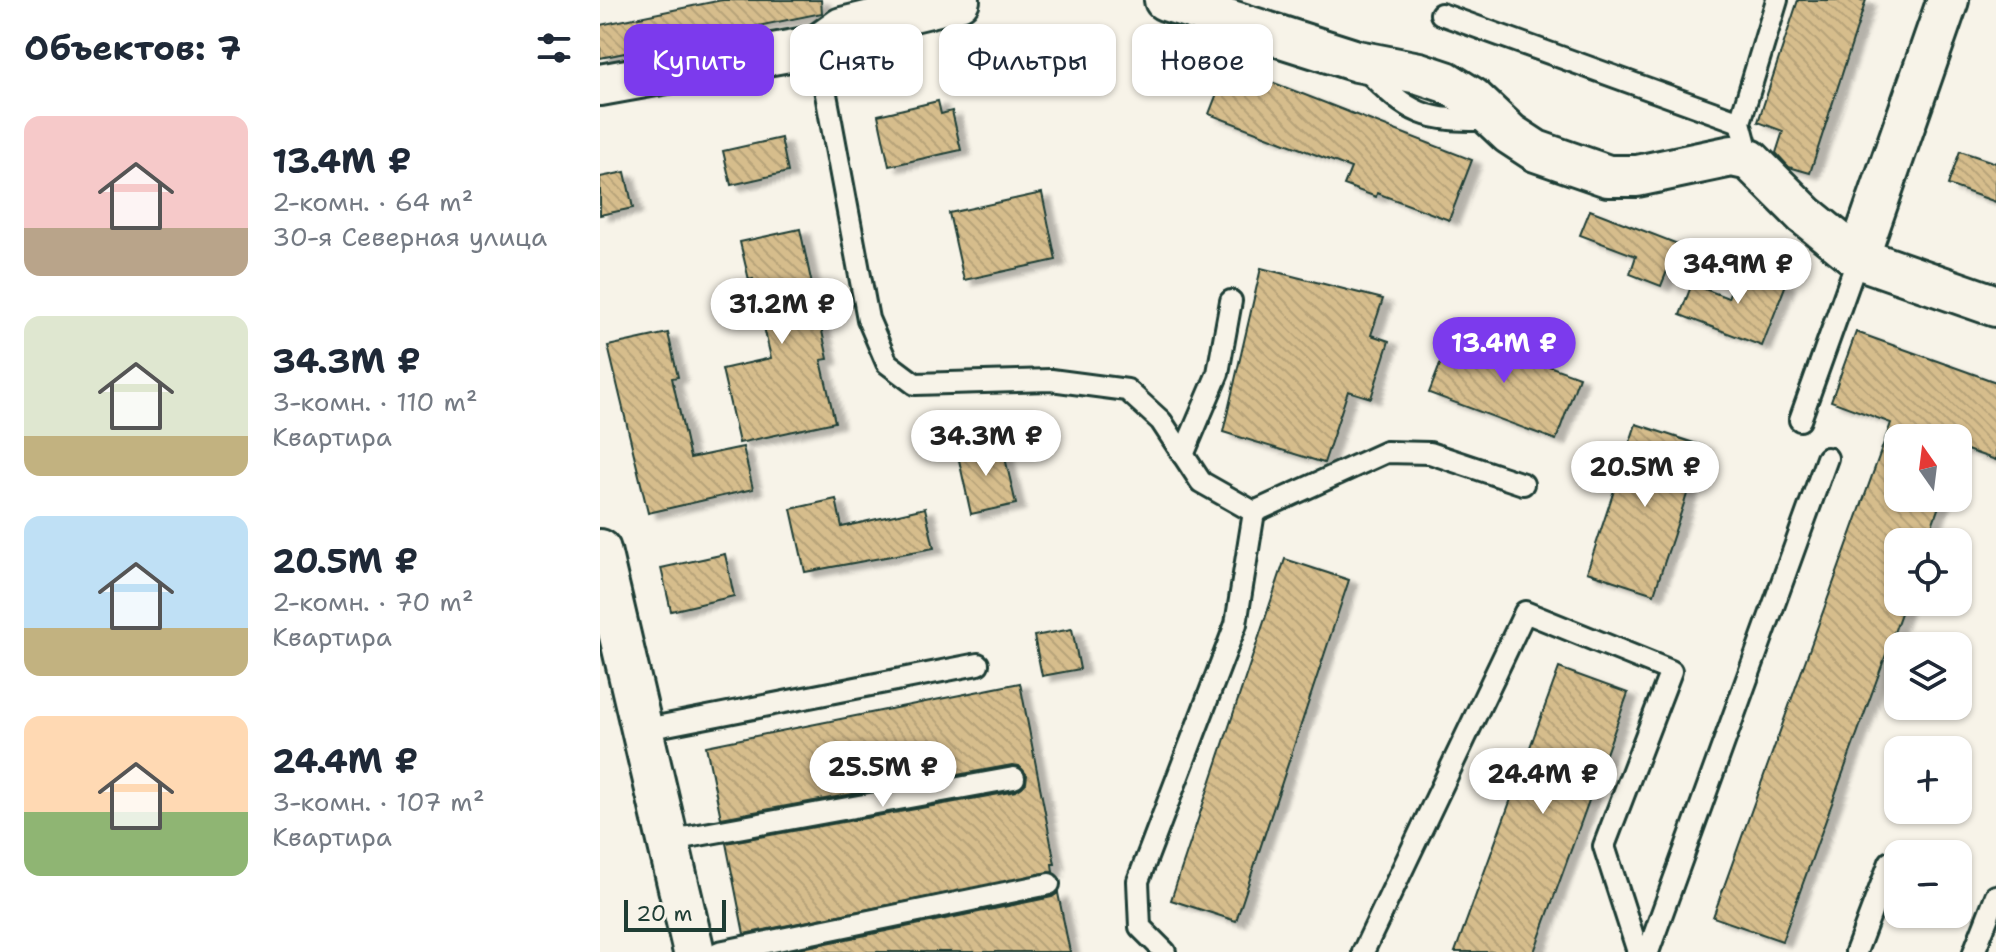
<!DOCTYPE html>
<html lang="ru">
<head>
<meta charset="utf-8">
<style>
  body { margin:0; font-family:"Shantell Sans",sans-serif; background:#f2f2f3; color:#1f2937; height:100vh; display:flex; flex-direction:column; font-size:30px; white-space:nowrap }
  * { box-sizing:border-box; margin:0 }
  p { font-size:26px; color:#747a83 }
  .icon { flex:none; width:44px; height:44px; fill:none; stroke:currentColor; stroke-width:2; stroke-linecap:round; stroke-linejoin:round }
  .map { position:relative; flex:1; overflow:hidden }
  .side { display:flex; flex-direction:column; background:#fff; width:600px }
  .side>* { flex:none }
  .top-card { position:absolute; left:24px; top:24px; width:760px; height:72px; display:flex; gap:16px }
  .needle { width:52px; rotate:346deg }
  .controls { position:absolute; left:1284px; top:424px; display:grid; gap:16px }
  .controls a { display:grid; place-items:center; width:88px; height:88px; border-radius:16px; background:#fff; box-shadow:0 2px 6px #0004; font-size:40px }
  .scale { position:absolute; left:24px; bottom:20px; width:102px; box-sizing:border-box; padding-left:8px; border:4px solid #1f3d34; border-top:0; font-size:22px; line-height:28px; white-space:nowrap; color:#1f3d34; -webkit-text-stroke:6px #f7f3e8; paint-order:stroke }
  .price { position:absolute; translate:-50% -68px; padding:0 18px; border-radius:28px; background:#fff; color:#222; font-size:26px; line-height:52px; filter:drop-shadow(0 2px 4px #0008) }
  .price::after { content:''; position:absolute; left:50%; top:48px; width:24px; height:18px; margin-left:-12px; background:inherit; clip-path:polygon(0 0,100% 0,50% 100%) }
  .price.current { background:#7c3aed; color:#fff }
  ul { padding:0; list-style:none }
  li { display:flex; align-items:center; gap:24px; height:200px; padding:0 24px }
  li span { display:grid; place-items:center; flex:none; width:224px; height:160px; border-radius:16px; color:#555 }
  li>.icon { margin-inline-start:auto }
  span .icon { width:96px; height:96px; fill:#fffc; stroke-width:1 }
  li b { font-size:34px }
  h2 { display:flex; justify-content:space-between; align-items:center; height:96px; padding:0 24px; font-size:34px }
  .chip { padding:0 28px; border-radius:16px; background:#fff; box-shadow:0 2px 6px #0004; font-size:28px; line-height:72px }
  .chip.current { background:#7c3aed; color:#fff }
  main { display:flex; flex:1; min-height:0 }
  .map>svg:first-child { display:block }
  .building { fill:url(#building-back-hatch); stroke:#1f3d34; stroke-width:2; filter:url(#shadow) }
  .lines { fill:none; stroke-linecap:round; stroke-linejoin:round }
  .service-casing { stroke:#1f3d34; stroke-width:26 }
  .minor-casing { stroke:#1f3d34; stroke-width:46 }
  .service { stroke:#f7f3e8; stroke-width:20 }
  .minor { stroke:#f7f3e8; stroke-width:40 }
</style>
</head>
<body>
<main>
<section class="side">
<h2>Объектов: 7<svg class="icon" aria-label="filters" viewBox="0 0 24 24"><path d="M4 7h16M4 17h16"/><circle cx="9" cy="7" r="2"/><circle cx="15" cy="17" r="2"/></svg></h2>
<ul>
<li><span style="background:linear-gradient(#f6c9c9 70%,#b9a48a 0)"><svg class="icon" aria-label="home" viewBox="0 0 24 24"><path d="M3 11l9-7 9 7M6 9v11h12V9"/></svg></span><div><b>13.4M ₽</b><p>2-комн. · 64 m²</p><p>30-я Северная улица</p></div></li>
<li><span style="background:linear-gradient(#dfe7d0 75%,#c2b280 0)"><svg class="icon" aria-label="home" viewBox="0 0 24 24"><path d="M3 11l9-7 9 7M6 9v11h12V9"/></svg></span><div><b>34.3M ₽</b><p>3-комн. · 110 m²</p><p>Квартира</p></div></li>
<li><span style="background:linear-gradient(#bfe0f5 70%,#c2b280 0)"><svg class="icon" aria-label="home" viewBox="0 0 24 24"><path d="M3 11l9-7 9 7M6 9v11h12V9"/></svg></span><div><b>20.5M ₽</b><p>2-комн. · 70 m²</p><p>Квартира</p></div></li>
<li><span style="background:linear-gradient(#ffd9b3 60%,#8fb573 0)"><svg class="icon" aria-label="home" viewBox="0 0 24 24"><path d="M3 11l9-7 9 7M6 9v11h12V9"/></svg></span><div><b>24.4M ₽</b><p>3-комн. · 107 m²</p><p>Квартира</p></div></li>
</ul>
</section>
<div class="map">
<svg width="1396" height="952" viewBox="0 0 1396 952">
  <defs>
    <pattern id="building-back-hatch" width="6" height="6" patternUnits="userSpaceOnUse" patternTransform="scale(2)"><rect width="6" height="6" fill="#d6bd8c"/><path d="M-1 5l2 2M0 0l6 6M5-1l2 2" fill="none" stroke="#b7a379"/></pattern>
    <filter id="shadow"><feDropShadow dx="9" dy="5" stdDeviation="2" flood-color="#0004"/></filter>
  </defs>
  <rect width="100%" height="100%" fill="#f7f3e8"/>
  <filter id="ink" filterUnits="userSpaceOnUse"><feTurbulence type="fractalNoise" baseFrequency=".0125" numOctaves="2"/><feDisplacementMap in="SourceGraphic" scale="16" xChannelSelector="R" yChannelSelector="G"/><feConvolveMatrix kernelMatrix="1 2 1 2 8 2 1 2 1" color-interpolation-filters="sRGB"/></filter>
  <g filter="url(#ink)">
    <g class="building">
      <path d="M122,0H221L222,13L0,58V25Z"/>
      <path d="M1198,0H1266L1210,173L1189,167L1176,153L1183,131L1158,122Z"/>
      <path d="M628,65L872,160L849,220L777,193L776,197L744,185L751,168L609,114Z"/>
      <path d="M338,101L341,114L352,111L361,150L289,166L278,115Z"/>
      <path d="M181,138L188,172L131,185L123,151Z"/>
      <path d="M1360,151L1396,163V202L1348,185Z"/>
      <path d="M25,172L33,208L0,215V177Z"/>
      <path d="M442,193L456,260L364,280L349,213Z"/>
      <path d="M990,210L1078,244L1061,286L1030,274L1036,256L980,235Z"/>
      <path d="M200,229L228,359L221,360L235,422L139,443L122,369L171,358L153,279L149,280L140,242Z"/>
      <path d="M1139,266L1186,284L1162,346L1080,315L1092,284L1128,298Z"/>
      <path d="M661,268L783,299L771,335L789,341L771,398L748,391L724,463L623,432Z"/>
      <path d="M853,331L979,377L956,440L829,393Z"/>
      <path d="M1256,332L1396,382V460L1358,447V438H1298V498H1342L1326,542H1298V602H1305L1182,941L1113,917L1291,423L1231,401Z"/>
      <path d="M68,333L78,377L72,378L90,458L143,447L153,489L48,513L8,346Z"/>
      <path d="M1036,424L1103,446L1054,594L987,572Z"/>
      <path d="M401,441L416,504L371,514L357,451Z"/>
      <path d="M236,499L242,527L325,508L334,548L205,572L191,509Z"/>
      <path d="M125,554L134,596L71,611L61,568Z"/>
      <path d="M685,559L749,580L636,921L571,900Z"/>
      <path d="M472,629L480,669L442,676L434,636Z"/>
      <path d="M959,668L1028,693L934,952H855Z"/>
      <path d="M420,683L455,864H452L453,872L144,934L126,843L416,791L426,783L427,775L419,766L412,765L121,818L106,746Z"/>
      <path d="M458,893L470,952H183L452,897Z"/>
    </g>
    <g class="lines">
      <g class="service-casing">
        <g id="service">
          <path d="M841,14L1140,122"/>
          <path d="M217,46L268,319L287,363L315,384L451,380L527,390L561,421L601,482L654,512L636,624L538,881L540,927L565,952"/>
          <path d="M763,67C811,116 824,121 892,120"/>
          <path d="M1150,160L1140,122L1177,0"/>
          <path d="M1200,420L1258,258"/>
          <path d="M583,455L618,373L631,301"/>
          <path d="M654,512L786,452L830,453L923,484"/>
          <path d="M41,730L378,664"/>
          <path d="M66,841L414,778"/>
          <path d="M119,952L449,884"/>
          <path d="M763,952L925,612L1071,671L1004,846L1038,952"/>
          <path d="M1048,952L1227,458"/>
          <path d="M1256,952L1290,862"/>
          <path d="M1374,952L1396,896"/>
        </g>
      </g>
      <g class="minor-casing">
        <g id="minor">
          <path d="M565,0L757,61L819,73L846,82L872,98L910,134L936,151L1008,176H1037L1132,156L1150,160L1205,215L1258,258L1396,306"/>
          <path d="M0,85L217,46L242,28L359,0"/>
          <path d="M1258,258L1348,0"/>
          <path d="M0,550L94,952"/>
        </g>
      </g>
      <use href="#service" class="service"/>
      <use href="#minor" class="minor"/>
    </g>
  </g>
</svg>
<div class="controls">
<a><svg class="needle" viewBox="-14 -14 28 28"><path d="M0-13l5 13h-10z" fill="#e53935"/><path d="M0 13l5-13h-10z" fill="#747a83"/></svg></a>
<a><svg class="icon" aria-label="locate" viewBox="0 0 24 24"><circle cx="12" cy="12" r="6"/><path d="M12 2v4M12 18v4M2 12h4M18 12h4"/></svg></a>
<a><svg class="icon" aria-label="layers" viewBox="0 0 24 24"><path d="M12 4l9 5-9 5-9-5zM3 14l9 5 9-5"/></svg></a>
<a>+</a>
<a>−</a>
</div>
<div class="scale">20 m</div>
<b class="price" style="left:1138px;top:306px">34.9M ₽</b>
<b class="price" style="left:182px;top:346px">31.2M ₽</b>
<b class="price current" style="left:904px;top:385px">13.4M ₽</b>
<b class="price" style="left:386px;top:478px">34.3M ₽</b>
<b class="price" style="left:1045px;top:509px">20.5M ₽</b>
<b class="price" style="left:283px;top:809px">25.5M ₽</b>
<b class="price" style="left:943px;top:816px">24.4M ₽</b>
<div class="top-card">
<a class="chip current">Купить</a>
<a class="chip">Снять</a>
<a class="chip">Фильтры</a>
<a class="chip">Новое</a>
</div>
</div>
</main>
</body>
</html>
